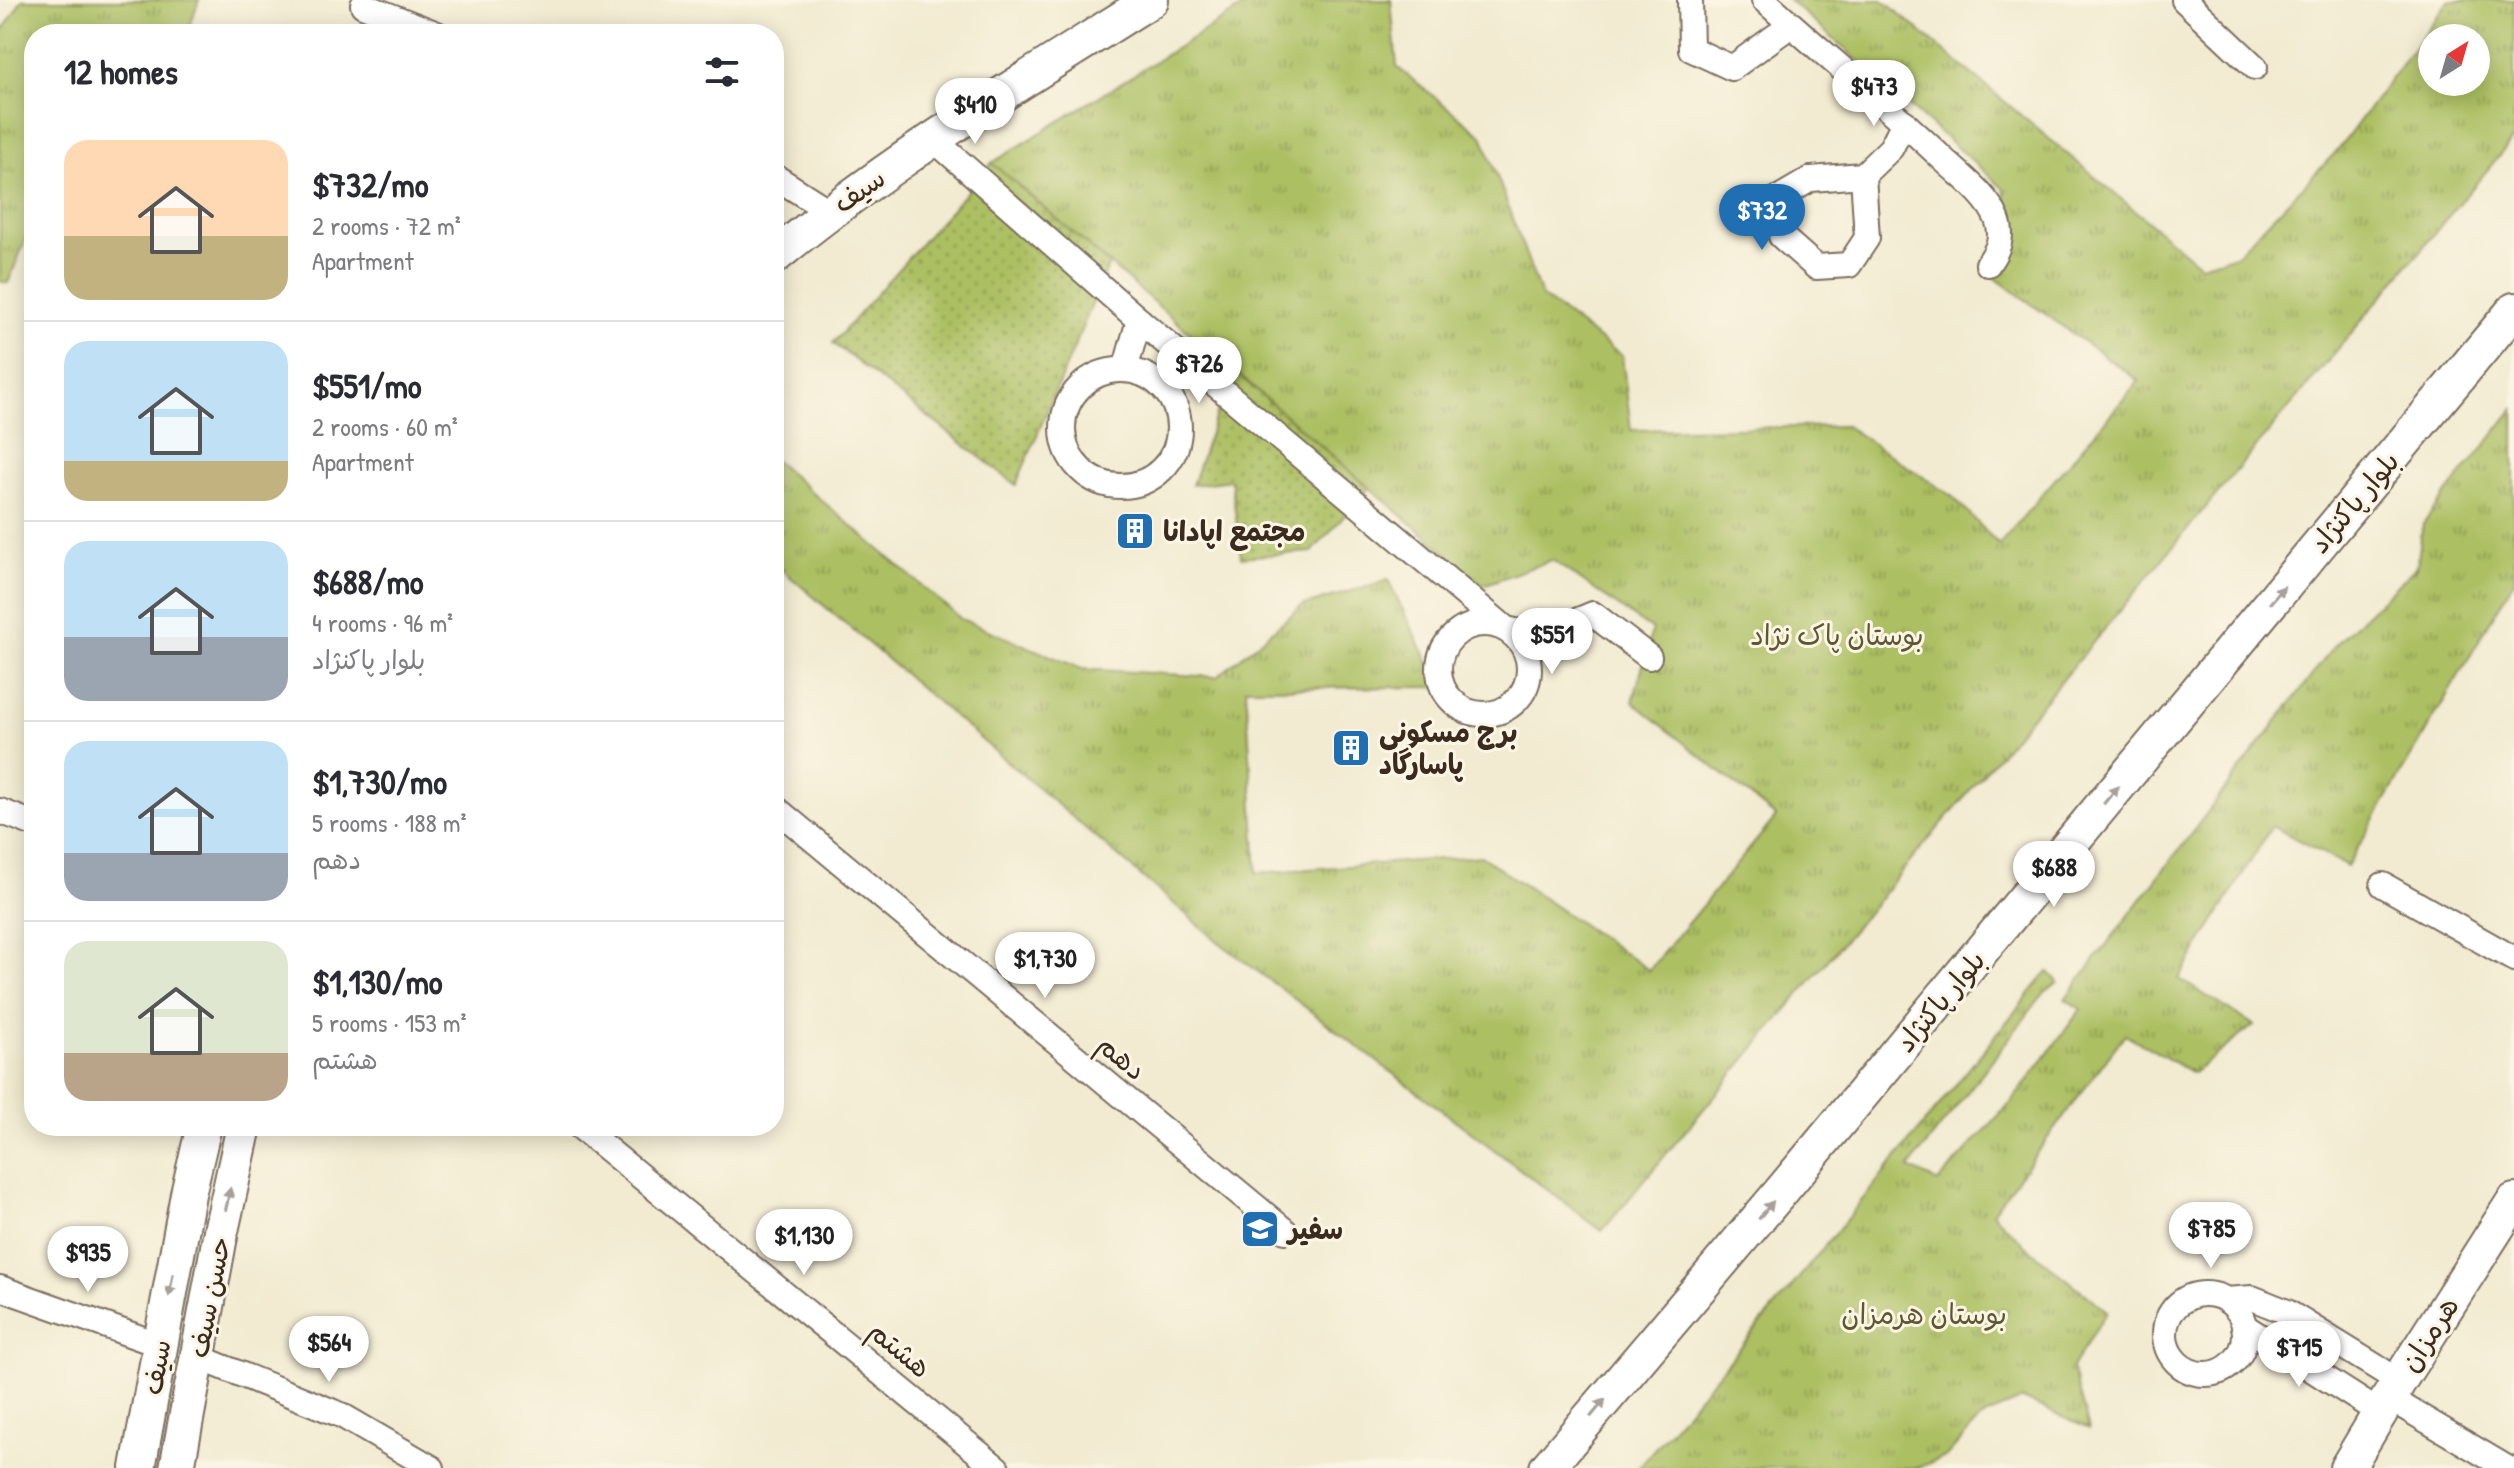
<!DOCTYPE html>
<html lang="en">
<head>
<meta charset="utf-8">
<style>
  body { margin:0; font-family:"Patrick Hand","Playpen Sans Arabic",sans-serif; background:#f2f2f3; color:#2b2b33; height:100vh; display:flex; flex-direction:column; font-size:30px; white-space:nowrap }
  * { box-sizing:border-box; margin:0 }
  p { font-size:26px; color:#7c7c81 }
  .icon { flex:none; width:44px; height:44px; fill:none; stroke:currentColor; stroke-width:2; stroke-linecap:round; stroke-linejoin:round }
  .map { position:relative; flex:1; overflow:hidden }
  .panel { position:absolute; left:24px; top:24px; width:760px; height:1112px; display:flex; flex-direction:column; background:#fff; border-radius:32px; box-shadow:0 4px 20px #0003 }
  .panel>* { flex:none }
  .needle { width:52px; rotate:37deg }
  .controls { position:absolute; left:2418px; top:24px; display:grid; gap:16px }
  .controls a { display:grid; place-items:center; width:72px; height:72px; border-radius:50%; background:#fff; box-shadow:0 4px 20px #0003; font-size:40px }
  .price { position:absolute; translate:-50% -68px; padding:0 18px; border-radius:28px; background:#fff; color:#222; font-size:26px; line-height:52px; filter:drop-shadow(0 2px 4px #0008) }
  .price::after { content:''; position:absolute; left:50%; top:48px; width:24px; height:18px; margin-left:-12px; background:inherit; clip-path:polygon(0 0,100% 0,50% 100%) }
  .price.active { background:#1f6fb2; color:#fff }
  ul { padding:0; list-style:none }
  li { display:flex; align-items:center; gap:24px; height:200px; padding:0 40px }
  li+li { border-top:2px solid #e1e1e2 }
  li span { display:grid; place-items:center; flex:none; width:224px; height:160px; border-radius:24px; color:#555 }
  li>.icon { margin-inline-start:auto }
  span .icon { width:96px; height:96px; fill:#fffc; stroke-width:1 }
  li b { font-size:34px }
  h2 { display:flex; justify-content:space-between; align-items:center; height:96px; padding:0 40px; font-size:34px }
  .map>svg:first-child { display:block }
  .grass { fill:url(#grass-dots); stroke:#747440; stroke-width:2 }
  .park { fill:url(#park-tufts); stroke:#747440; stroke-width:2; fill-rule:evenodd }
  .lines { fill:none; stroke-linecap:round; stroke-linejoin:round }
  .street-casing { stroke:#7b6e5d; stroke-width:28 }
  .secondary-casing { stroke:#7b6e5d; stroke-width:38 }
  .street { stroke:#fff; stroke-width:24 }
  .secondary { stroke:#fff; stroke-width:34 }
  .oneway { fill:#a79f9a }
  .labels { text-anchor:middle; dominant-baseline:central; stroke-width:6; stroke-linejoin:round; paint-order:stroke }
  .street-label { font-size:28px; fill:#3b2a1e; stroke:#fcf5e5 }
  .poi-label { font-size:28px; font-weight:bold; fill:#3b2a1e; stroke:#fcf5e5; text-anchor:start }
  .park-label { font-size:28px; fill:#5d5732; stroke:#fcf5e5 }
</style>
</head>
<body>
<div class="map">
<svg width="2514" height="1468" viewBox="0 0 2514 1468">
  <defs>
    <pattern id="grass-dots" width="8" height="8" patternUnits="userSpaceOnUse" patternTransform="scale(2)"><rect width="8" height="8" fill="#acbf62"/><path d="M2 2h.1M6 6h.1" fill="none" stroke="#8d9b50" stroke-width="1.8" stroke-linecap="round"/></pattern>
    <pattern id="park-tufts" width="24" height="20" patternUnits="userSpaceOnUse" patternTransform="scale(2)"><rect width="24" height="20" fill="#acbf62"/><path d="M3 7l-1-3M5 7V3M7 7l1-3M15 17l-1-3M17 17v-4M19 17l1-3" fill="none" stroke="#8d9b50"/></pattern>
  </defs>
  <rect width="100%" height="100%" fill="#fcf5e5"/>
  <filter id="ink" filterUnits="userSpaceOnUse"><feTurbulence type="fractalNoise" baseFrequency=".0125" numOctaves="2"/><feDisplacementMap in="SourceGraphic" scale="16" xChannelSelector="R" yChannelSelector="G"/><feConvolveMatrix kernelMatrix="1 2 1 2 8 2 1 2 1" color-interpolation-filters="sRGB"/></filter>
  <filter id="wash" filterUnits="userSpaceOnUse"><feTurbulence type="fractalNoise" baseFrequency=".006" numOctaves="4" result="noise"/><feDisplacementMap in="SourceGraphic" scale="32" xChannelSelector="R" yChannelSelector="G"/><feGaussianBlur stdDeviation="1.8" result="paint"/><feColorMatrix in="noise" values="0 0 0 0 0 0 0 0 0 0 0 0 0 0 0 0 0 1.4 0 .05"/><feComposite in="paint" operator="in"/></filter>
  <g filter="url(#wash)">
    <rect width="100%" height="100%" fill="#f2ebd1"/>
    <g class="grass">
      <path d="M992,163L1109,264L1016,485L833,343Z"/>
      <path d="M1232,369L1369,488L1312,552L1241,557L1231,480L1192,485Z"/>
    </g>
    <g class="park">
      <path d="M22,0H199L187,34H34V219L8,283L0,281V35Z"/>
      <path d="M1254,0H1391L1397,67L1482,135L1541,296L1622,356L1631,430L1846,426L1952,496L1999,545L2139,381L1995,278L2013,232L2004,189L1789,0H1883L2200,265L2236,255L2338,150L2449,0H2514V138L1602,1231L1220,943L774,563V460L961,619L1082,669L1217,677L1302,606L1388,580L1441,687L1246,688L1257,873L1481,856L1649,970L1776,817L1633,702L1652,630L1552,560L1483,585L992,163ZM2432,38H2476V82H2432Z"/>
      <path d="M2514,409V581L2347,866L2272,826L2179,979L2254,1025L2193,1073L2125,1034L1992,1213L2028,1248L2107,1311L2072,1368L2089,1429L2022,1399L1981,1418L1946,1457L1917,1468H1638L1785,1295L2048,971L2058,982L2044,993L1909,1168L1938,1182L2012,1101L2081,1009L2065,999L2336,644L2417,566L2423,524Z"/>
    </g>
  </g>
  <g filter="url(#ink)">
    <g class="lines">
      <g class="street-casing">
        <g id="street">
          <path d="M1690,0L1691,49L1732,68L1791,25"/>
          <path d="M1764,0C1823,54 1886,104 1944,160C1962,177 1987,195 1997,219C2004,237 1998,250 1988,264"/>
          <path d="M2184,0L2255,67"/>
          <path d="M363,5L437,34"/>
          <path d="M932,138L1139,320L1506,629L1540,636L1593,614L1649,657"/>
          <path d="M1863,175L1867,238L1849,265L1816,267L1781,236L1777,199L1811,179L1863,175L1891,148L1904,122"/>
          <path d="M774,176L829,211"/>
          <path d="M1125,370L1139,320"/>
          <circle cx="1121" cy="428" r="58"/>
          <circle cx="1484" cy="669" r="45"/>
          <path d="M774,807L1285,1231"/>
          <path d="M0,811L34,824"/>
          <path d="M2383,885L2514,959"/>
          <path d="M579,1126L997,1468"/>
          <path d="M0,1288L160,1345"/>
          <circle cx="2205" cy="1334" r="40"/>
          <path d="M2226,1300L2252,1298L2287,1312L2399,1381"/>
          <path d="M2244,1326L2380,1413"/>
          <path d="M198,1357L341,1415L432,1468"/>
          <path d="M2389,1398L2507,1468"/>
        </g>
      </g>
      <g class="secondary-casing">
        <g id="secondary">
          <path d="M774,257C892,159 1022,82 1151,0"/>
          <path d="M138,1468L188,1194L204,1126"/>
          <path d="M177,1468L221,1231L244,1126"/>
          <path d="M1547,1468L1779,1194L2514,310"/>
          <path d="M2347,1468L2399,1381L2514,1201"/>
        </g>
      </g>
      <use href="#street" class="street"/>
      <use href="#secondary" class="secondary"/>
    </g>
    <defs><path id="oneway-solid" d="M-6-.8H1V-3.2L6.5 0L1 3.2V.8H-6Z" transform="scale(2)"/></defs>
    <g class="oneway">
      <use href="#oneway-solid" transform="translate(2277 595) rotate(-50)"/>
      <use href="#oneway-solid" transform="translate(2111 795) rotate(-50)"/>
      <use href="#oneway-solid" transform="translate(228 1199) rotate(-78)"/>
      <use href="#oneway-solid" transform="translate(1766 1210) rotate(-50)"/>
      <use href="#oneway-solid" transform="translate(171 1285) rotate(101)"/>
      <use href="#oneway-solid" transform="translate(1598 1408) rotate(-50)"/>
    </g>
  </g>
  <defs>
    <g id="building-square" transform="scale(2)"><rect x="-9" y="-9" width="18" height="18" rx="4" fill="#1f6fb2" stroke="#fcf5e5"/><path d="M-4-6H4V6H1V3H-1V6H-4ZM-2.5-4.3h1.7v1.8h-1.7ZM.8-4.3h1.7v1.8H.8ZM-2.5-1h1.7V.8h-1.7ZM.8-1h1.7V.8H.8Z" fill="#fff"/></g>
    <g id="school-square" transform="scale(2)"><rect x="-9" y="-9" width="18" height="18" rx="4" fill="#1f6fb2" stroke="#fcf5e5"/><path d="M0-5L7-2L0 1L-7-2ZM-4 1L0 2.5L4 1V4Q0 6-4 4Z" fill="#fff"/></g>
  </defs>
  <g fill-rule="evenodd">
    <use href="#building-square" x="1135" y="531"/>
    <use href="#building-square" x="1351" y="748"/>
    <use href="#school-square" x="1260" y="1229"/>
  </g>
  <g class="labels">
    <g class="street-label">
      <text transform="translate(859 190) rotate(-35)">سیف</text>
      <text transform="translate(2354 502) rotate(-50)">بلوار پاکنژاد</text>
      <text transform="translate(1940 1001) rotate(-50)">بلوار پاکنژاد</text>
      <text transform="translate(1122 1057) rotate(40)">دهم</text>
      <text transform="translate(209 1297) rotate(-79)">حسن سیف</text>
      <text transform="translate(2429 1334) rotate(-57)">هرمزان</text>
      <text transform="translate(900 1349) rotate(40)">هشتم</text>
      <text transform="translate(156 1367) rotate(-80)">سیف</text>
    </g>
    <g class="poi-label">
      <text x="1163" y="531">مجتمع اپادانا</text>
      <text x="1379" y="732">برج مسکونی<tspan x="1379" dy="32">پاسارگاد</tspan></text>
      <text x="1288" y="1229">سفیر</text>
    </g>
    <g class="park-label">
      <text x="1837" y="635">بوستان پاک نژاد</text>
      <text x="1924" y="1314">بوستان هرمزان</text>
    </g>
  </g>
</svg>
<div class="controls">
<a><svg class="needle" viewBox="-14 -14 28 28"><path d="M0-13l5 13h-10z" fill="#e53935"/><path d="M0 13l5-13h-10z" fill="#7c7c81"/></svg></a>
</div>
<b class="price" style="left:1874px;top:128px">$473</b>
<b class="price" style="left:975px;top:146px">$410</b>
<b class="price active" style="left:1762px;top:252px">$732</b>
<b class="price" style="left:1199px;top:405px">$726</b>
<b class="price" style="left:1552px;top:676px">$551</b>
<b class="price" style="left:2054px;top:909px">$688</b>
<b class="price" style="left:1045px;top:1000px">$1,730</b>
<b class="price" style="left:2211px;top:1270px">$785</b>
<b class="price" style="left:804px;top:1277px">$1,130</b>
<b class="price" style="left:88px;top:1294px">$935</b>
<b class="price" style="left:329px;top:1384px">$564</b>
<b class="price" style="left:2299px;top:1389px">$715</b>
<section class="panel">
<h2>12 homes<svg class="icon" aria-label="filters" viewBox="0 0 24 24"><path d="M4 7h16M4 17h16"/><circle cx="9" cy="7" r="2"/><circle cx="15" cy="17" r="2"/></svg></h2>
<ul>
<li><span style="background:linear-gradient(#ffd9b3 60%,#c2b280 0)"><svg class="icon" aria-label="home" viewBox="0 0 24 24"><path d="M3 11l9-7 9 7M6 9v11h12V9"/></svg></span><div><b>$732/mo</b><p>2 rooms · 72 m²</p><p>Apartment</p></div></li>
<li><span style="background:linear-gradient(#bfe0f5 75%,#c2b280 0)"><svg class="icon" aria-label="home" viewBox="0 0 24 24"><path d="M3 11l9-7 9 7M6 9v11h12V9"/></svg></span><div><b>$551/mo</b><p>2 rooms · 60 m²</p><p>Apartment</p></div></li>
<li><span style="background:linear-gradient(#bfe0f5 60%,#9aa5b1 0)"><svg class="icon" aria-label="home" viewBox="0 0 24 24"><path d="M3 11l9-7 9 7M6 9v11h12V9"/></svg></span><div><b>$688/mo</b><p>4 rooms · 96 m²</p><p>بلوار پاکنژاد</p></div></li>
<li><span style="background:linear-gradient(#bfe0f5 70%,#9aa5b1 0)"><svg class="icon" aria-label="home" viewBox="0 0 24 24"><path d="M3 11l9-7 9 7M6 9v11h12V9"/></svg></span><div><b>$1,730/mo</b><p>5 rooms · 188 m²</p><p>دهم</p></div></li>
<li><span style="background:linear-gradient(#dfe7d0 70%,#b9a48a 0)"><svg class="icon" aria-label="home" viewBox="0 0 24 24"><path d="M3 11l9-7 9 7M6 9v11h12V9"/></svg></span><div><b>$1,130/mo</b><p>5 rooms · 153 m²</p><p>هشتم</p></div></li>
</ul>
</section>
</div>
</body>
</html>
